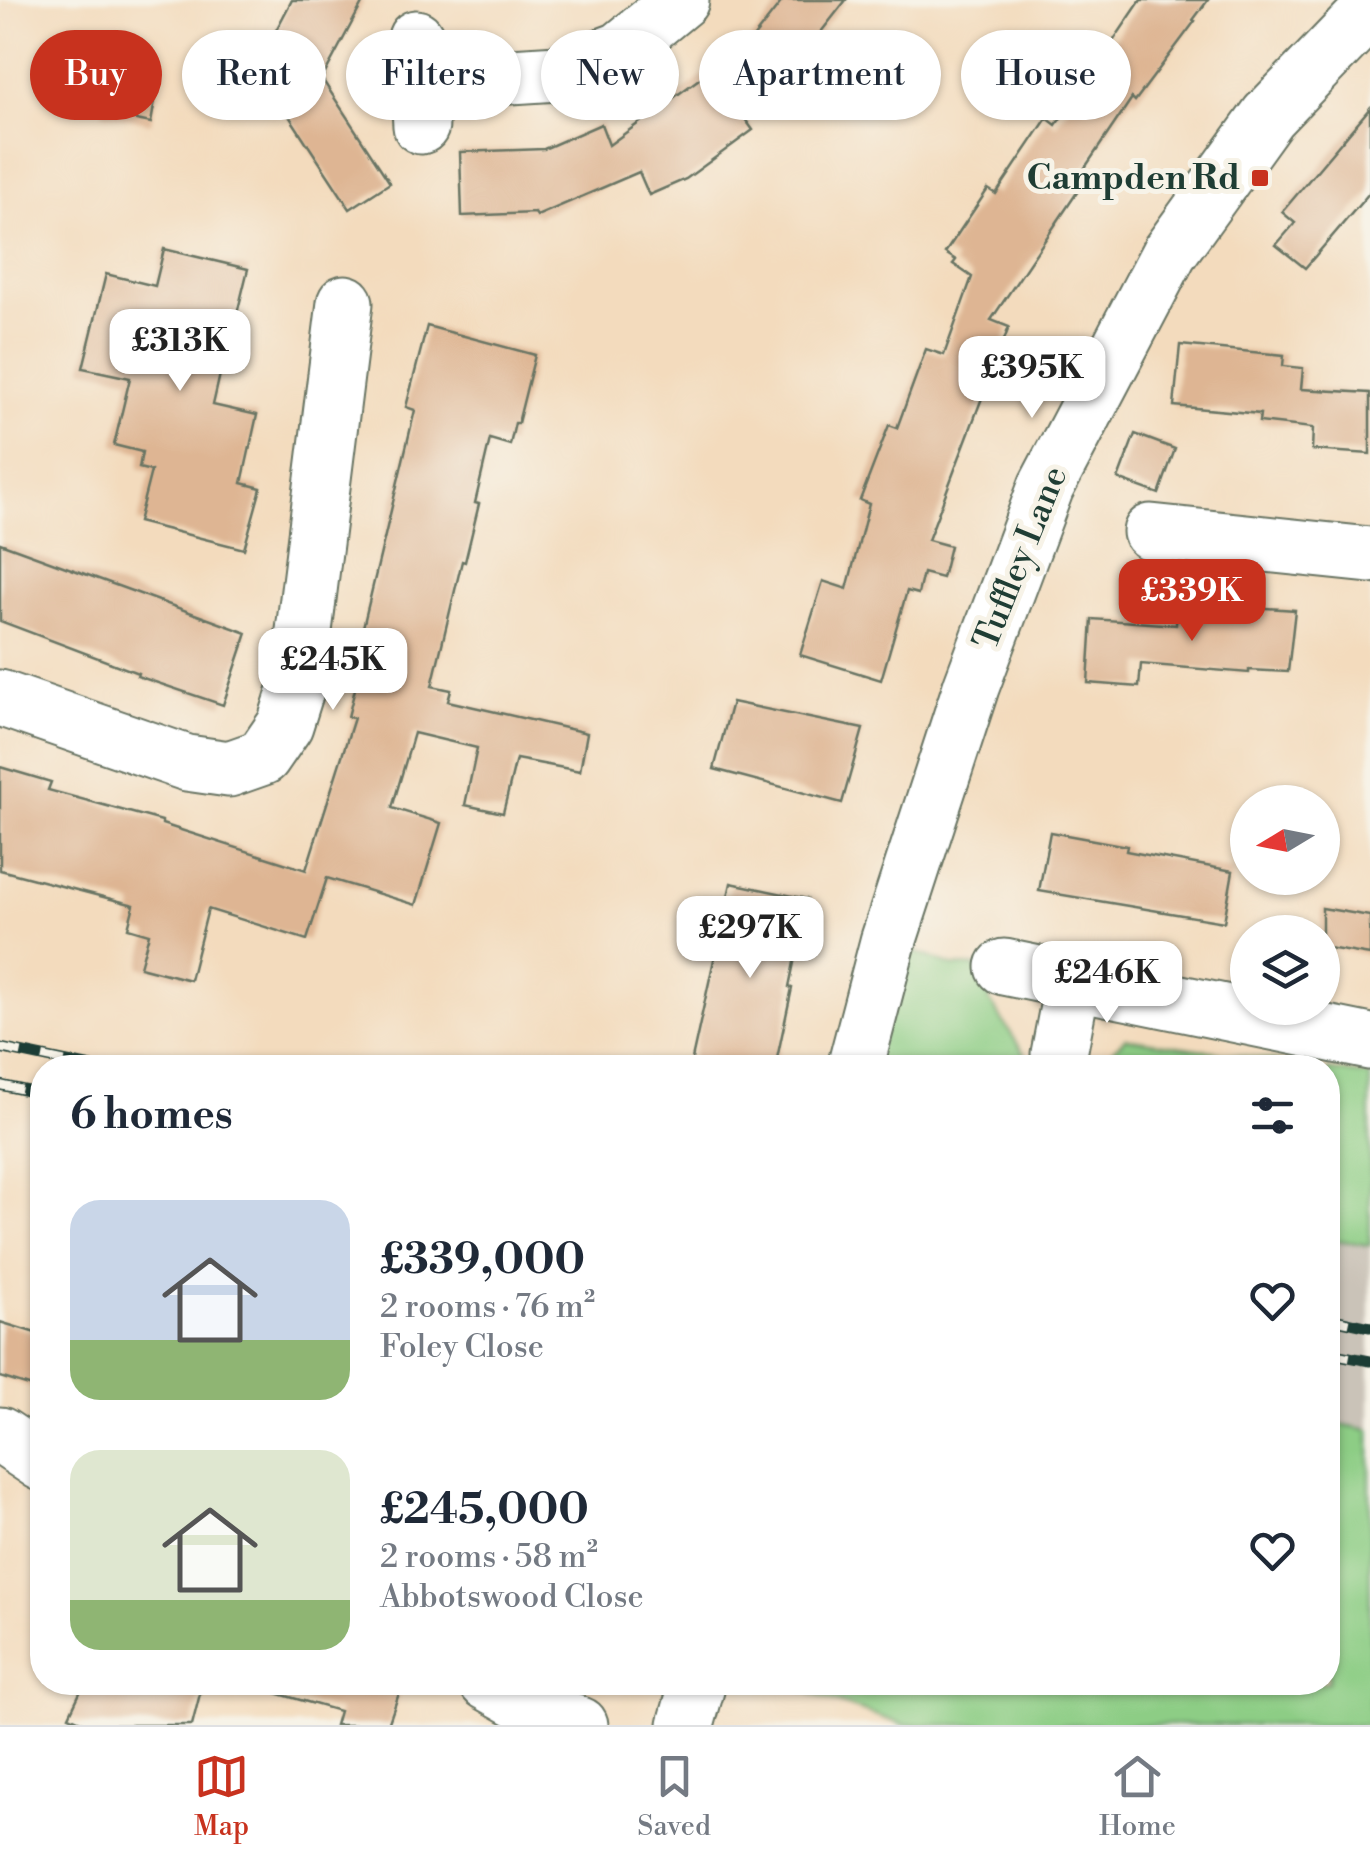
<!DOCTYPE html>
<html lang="en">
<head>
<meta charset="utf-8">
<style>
  body { margin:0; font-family:"Libre Bodoni",serif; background:#f2f2f3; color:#1f2937; height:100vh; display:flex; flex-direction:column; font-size:38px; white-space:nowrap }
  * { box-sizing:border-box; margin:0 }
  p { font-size:32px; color:#747a83 }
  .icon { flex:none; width:55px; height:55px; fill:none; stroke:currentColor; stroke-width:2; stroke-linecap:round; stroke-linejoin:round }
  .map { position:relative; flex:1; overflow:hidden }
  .panel { position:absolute; left:30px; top:1055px; width:1310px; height:640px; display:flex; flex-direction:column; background:#fff; border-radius:40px; box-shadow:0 2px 8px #0004 }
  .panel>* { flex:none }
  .guide { position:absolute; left:30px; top:30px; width:1310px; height:90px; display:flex; gap:20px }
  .needle { width:65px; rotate:260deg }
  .controls { position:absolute; left:1230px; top:785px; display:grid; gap:20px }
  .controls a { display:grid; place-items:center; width:110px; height:110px; border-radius:50%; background:#fff; box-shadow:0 2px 8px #0004; font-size:50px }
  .price { position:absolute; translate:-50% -85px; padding:0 22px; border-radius:20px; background:#fff; color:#222; font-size:32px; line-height:65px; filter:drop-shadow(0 2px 5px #0008) }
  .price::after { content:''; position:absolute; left:50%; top:60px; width:30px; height:22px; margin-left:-15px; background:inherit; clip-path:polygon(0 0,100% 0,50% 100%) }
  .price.on { background:#c8321e; color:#fff }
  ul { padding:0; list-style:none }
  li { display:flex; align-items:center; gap:30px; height:250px; padding:0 40px }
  li span { display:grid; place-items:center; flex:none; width:280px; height:200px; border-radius:30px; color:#555 }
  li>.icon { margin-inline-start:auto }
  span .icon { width:120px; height:120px; fill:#fffc; stroke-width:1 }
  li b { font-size:42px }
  h2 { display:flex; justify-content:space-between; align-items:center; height:120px; padding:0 40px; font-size:42px }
  .tag { padding:0 35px; border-radius:45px; background:#fff; box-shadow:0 2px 8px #0004; font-size:35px; line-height:90px }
  .tag.on { background:#c8321e; color:#fff }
  .dock { display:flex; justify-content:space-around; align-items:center; height:140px; border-top:2px solid #e0e1e3; background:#fff; font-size:28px; color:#747a83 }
  .dock a { display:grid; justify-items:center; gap:5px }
  .dock .on { color:#c8321e }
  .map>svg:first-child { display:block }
  .industrial { fill:#cac3b8 }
  .green { fill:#8dcd85; stroke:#56855c; stroke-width:2.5 }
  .building { fill:#deb593 }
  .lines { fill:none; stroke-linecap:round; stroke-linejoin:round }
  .minor-casing { stroke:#697464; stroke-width:59 }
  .minor { stroke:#fff; stroke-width:55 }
  .rail-casing { stroke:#1f3d34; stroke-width:11 }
  .rail { stroke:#f7f3e8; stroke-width:8; stroke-dasharray:22; stroke-linecap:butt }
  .poi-dot { fill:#c8321e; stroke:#f7f3e8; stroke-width:4 }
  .labels { text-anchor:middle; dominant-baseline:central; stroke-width:10; stroke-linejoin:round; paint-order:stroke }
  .poi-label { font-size:35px; font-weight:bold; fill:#1f3d34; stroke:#f7f3e8; text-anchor:end }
  .street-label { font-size:35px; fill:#1f3d34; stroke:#f7f3e8 }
</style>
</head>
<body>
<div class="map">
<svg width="1370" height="1725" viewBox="0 0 1370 1725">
  <rect width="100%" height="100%" fill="#f7f3e8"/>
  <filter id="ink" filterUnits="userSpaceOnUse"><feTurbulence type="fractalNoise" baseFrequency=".01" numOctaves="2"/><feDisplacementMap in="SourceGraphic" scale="20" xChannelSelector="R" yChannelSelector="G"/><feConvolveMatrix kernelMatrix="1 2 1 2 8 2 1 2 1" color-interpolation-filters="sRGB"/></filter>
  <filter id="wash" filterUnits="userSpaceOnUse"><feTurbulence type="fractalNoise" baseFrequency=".0048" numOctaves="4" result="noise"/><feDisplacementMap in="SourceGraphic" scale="40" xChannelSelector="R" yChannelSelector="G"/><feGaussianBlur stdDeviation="2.25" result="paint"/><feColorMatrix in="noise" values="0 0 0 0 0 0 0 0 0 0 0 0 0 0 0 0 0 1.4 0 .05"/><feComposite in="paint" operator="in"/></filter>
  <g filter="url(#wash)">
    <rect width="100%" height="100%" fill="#f3dbbd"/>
    <path class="industrial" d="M1328,1239L1370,1245V1430L1328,1422Z"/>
    <g class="green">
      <path d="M888,942L953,966L1004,967L989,1000L1033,1067L855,1068Z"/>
      <path d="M1125,1038L1314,1067H1096Z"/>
      <path d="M1328,1070L1370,1076V1245L1328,1239Z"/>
      <path d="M1328,1422L1370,1430V1725H904L780,1683L1328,1682Z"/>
    </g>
    <g id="blocks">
      <g class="building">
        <path d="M292,0H364L322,79L390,183L350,209L276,96L261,100L253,74Z"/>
        <path d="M783,0H846L785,78L746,47Z"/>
        <path d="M1141,0H1208L1193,20L1195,21L1135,101L1132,98L1078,178L1084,182L991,320L1009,327L928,540L950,546L942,578L923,573L918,594L907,591L881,680L800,655L823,581L847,589L869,504L860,500L889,425L897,428L926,349L944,355L972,277L953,264L956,260L945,253L988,189L996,194L1047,118L1056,125Z"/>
        <path d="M710,71L753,130L686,179L649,195L639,172L537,216L535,213L462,216L460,152L544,149L601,124L609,145Z"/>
        <path d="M109,79L157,89L151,123L102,113Z"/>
        <path d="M1370,108V192L1305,268L1276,245L1295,223L1282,212Z"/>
        <path d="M164,249L248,269L236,318L233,317L213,405L257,415L242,483L261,488L244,549L138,522L151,471L139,468L142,452L114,445L130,378L83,368L106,274L155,286Z"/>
        <path d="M427,326L535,355L518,423H515L510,445L490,439L475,503L479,504L465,562L462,561L432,686L451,690L448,701L587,733L580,771L516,759L503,813L465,805L477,748L414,733L392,808L441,823L416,905L327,878L307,940L208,909L190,980L140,967L149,934L128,928L134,905L0,870V767L51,782L48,790L162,821V824L306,870L354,718L348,717L367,641L360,640L415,410L406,407Z"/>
        <path d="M1180,345L1284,355L1283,366L1303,368L1301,389L1370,393V454L1312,450L1313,428L1259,422L1260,414L1174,406Z"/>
        <path d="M1135,434L1175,449L1159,494L1118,479Z"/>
        <path d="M0,543L247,633L223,705L137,676L138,673L0,621Z"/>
        <path d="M1237,606L1295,610L1288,672L1249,670V673L1141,664L1139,687L1088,683L1092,619L1176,625L1177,608L1236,612Z"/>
        <path d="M732,702L863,729L842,803L714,769Z"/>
        <path d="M1050,832L1127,846L1126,851L1233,871L1224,922L1039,891Z"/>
        <path d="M731,883L807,899L789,987L792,988L775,1068H690Z"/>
        <path d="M1322,908L1370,916V955L1322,947Z"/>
        <path d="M0,1322L42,1335V1390L0,1377Z"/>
        <path d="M85,1682H203L192,1725H89L69,1716Z"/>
        <path d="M278,1682H403L388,1725H335L339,1711L276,1693Z"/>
      </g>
    </g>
  </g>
  <g filter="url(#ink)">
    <use href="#blocks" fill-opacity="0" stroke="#697464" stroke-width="2.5"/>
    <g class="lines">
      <g class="minor-casing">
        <g id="minor">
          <path d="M416,38L421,126"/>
          <path d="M418,82L558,73L620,50L681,0"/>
          <path d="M1151,532L1370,555"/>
          <path d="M0,698L187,763L229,769L263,757L285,725L297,687L345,303"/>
          <path d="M1004,967L1370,1042"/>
          <path d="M1059,1054L1073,981"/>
          <path d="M855,1068L888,942L971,687L1046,487L1169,253L1268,116L1370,10"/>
          <path d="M0,1435L42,1463"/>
          <path d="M487,1682L535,1709L580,1725"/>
          <path d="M686,1725L698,1682"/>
        </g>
      </g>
      <use href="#minor" class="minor"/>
      <g class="rail-casing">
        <g id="rail">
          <path d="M0,1048L96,1068"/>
          <path d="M0,1085L42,1094"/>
          <path d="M1328,1318L1370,1327"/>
          <path d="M1328,1353L1370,1361"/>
        </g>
      </g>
      <use href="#rail" class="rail"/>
    </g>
  </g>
  <rect class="poi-dot" x="1250" y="168" width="20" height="20" rx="5"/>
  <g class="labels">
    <g class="poi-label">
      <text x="1240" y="178">Campden Rd</text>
    </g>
    <g class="street-label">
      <text transform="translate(1021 558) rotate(-68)">Tuffley Lane</text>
    </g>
  </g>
</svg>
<div class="controls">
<a><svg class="needle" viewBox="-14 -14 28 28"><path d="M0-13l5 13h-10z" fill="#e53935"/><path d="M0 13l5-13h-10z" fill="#747a83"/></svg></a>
<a><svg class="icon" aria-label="layers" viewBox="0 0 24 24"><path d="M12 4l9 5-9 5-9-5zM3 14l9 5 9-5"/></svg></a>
</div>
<b class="price" style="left:180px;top:394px">£313K</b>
<b class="price" style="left:1032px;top:421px">£395K</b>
<b class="price on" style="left:1192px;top:644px">£339K</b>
<b class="price" style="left:333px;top:713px">£245K</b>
<b class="price" style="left:750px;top:981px">£297K</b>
<b class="price" style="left:1107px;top:1026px">£246K</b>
<div class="guide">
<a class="tag on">Buy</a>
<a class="tag">Rent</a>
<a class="tag">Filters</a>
<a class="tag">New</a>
<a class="tag">Apartment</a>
<a class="tag">House</a>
</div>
<section class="panel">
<h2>6 homes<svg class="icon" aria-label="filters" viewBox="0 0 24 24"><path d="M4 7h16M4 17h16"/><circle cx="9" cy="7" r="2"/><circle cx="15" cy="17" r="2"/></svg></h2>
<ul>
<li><span style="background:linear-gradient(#c9d6e8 70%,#8fb573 0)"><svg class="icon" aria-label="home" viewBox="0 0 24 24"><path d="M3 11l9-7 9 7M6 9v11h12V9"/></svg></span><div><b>£339,000</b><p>2 rooms · 76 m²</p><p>Foley Close</p></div><svg class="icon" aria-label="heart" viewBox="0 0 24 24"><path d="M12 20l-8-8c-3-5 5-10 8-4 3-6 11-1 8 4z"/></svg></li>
<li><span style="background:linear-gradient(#dfe7d0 75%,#8fb573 0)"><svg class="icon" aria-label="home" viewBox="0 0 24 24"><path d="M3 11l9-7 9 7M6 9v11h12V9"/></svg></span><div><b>£245,000</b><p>2 rooms · 58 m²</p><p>Abbotswood Close</p></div><svg class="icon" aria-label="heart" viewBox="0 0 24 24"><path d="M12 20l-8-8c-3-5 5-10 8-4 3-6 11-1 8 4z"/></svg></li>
</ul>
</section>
</div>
<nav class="dock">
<a class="on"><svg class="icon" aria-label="map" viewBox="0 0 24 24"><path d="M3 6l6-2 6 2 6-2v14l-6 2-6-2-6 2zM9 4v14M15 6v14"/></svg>Map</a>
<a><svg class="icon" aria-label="saved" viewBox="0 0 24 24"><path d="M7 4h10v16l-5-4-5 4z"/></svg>Saved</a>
<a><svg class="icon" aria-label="home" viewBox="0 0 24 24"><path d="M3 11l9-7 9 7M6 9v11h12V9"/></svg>Home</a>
</nav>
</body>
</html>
